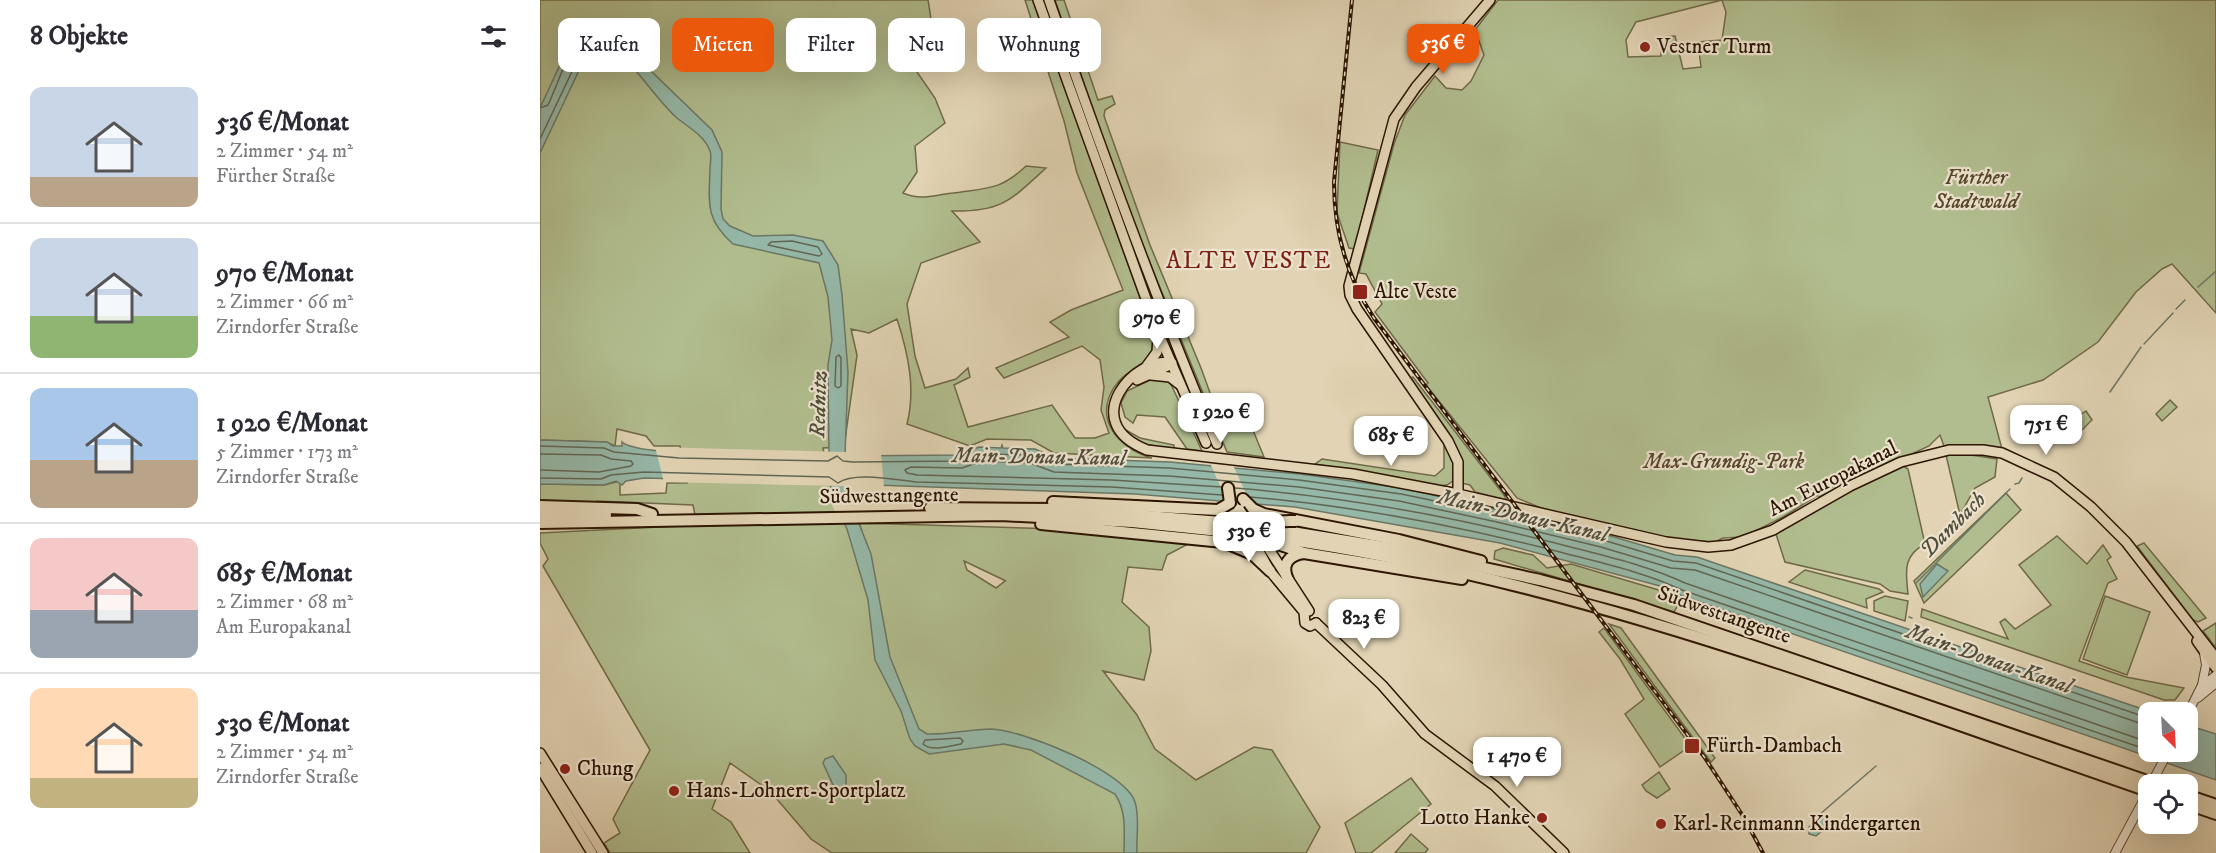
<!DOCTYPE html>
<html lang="de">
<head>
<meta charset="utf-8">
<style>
  body { margin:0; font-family:"IM FELL DW Pica",serif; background:#f2f2f3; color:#2b2b33; height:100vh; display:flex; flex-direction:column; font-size:22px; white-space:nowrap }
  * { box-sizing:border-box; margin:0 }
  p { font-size:20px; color:#7c7c81 }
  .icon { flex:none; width:33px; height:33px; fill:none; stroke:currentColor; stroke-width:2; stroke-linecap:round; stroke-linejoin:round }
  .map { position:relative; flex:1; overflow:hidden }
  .panel { display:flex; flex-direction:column; background:#fff; width:540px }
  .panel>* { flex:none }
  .banner { position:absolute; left:18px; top:18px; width:570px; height:54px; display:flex; gap:12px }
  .needle { width:39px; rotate:156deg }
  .tools { position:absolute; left:1598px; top:702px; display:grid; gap:12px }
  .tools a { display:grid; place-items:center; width:60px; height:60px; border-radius:12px; background:#fff; box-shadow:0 6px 24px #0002; font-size:30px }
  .price { position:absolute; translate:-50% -51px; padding:0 14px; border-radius:12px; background:#fff; color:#222; font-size:20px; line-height:39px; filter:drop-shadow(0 2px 3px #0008) }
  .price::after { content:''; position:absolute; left:50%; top:36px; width:18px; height:14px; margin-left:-9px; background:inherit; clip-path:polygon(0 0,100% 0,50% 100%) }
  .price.current { background:#ea580c; color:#fff }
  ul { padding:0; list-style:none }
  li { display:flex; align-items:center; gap:18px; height:150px; padding:0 30px }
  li+li { border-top:2px solid #e1e1e2 }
  li span { display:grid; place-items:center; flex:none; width:168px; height:120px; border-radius:12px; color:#555 }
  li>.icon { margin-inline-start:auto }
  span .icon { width:72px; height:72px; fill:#fffc; stroke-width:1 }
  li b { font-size:26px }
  h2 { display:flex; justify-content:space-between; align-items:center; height:72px; padding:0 30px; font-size:26px }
  .chip { padding:0 21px; border-radius:12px; background:#fff; box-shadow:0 6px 24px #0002; font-size:21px; line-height:54px }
  .chip.current { background:#ea580c; color:#fff }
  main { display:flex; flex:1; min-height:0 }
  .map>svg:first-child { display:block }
  .green { fill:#b1bd8e; stroke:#6f6948; stroke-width:1.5; fill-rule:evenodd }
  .water { fill:#95b8a8; stroke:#6b7765; stroke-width:1.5 }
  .pier { fill:#e1d3b3 }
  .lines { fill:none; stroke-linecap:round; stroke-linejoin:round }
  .shore { stroke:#616654; stroke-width:1.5 }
  .stream { stroke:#6b7765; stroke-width:1.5 }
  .minor-casing { stroke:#5a442e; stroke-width:10 }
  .major-casing { stroke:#2d1501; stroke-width:12 }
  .highway-casing { stroke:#2d1501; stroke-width:14 }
  .minor { stroke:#ece2ce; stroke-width:8 }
  .major { stroke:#e1d3b3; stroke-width:9 }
  .highway { stroke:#e1d3b3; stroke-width:10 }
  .rail-casing { stroke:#2d1501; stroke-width:4 }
  .rail { stroke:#ece2ce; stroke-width:1.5; stroke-dasharray:4.5; stroke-linecap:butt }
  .minor-bridge-casing { stroke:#5a442e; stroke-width:10; stroke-linecap:butt }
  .highway-bridge-casing { stroke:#2d1501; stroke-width:14; stroke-linecap:butt }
  .minor-bridge { stroke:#ece2ce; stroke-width:8 }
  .highway-bridge { stroke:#e1d3b3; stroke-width:10 }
  .poi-dot { fill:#8f2418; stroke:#ece2ce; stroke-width:2 }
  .labels { text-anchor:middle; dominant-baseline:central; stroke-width:4.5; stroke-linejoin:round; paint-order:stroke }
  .poi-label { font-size:21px; fill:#2d1501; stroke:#ece2ce; text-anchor:start }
  .park-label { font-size:21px; font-style:italic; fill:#55472b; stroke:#ece2ce }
  .street-label { font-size:21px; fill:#2d1501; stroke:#ece2ce }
  .water-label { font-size:22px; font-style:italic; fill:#514e3b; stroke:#ece2ce }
  .quarter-label { font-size:24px; letter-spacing:1.5px; fill:#7a1f14; stroke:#ece2ce }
</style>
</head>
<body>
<main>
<section class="panel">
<h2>8 Objekte<svg class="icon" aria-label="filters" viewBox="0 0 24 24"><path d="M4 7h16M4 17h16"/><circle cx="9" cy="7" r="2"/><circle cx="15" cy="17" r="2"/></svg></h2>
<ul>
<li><span style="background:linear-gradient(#c9d6e8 75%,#b9a48a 0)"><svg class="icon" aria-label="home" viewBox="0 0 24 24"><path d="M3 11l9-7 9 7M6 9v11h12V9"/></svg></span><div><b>536 €/Monat</b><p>2 Zimmer · 54 m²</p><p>Fürther Straße</p></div></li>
<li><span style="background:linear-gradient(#c9d6e8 65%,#8fb573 0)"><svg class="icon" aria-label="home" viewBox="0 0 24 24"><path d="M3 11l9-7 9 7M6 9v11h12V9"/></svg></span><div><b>970 €/Monat</b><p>2 Zimmer · 66 m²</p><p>Zirndorfer Straße</p></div></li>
<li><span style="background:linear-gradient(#a9c7e8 60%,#b9a48a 0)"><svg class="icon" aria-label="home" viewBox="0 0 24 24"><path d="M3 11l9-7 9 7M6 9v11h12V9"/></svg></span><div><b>1 920 €/Monat</b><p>5 Zimmer · 173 m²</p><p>Zirndorfer Straße</p></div></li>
<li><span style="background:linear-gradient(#f6c9c9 60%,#9aa5b1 0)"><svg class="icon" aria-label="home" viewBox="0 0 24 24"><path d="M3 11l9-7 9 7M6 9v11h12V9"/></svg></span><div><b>685 €/Monat</b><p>2 Zimmer · 68 m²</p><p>Am Europakanal</p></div></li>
<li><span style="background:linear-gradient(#ffd9b3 75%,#c2b280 0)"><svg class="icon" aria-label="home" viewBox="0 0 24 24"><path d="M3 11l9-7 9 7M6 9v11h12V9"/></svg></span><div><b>530 €/Monat</b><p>2 Zimmer · 54 m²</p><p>Zirndorfer Straße</p></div></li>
</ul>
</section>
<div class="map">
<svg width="1676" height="853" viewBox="0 0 1676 853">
  <rect width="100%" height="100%" fill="#e1d3b3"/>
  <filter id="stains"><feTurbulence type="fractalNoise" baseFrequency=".00333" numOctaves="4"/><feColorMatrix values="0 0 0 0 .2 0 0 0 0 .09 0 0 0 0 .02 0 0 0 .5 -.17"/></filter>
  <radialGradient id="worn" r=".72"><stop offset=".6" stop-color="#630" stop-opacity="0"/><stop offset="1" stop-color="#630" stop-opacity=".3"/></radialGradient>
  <g class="green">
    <path d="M0,0H388L391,19L352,29L355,40L395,98L405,123L375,146L377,172L363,193C381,201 394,195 413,193C446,188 460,191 486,166L506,168C471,200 462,212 412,211L440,242L381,263L367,304L375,356L385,388L416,379L428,368L430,377L414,385L428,427L512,405L535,438H555L569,433L561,410L564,387L560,360L542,346L464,378L456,368L529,337L510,322L531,310L583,290L537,173L524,121L485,0H493L614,337C613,369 596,362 579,381C550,415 576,448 612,458L514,453L491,440L447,439L430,446L367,424C376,389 368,353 357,319L329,333L311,329L317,355L304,447L283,448L294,502L322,531L319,523L520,529L650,543L627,555L622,570L588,567L582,602L609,627L611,651L604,680L563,671L597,715L615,749L656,780L714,747L732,750L780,827L766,853H292L271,839L230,791L190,763L172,809L191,822L210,853H70L64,843L80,833L73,819L110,750L3,566L8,559L0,543V533L157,525L153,505L57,501L56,504L0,503V484L64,485L80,481V495L126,493L127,483H147L140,446H114L106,436L77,429L75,446L66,442L0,440ZM424,561L466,581H465L456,588L427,570Z"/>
    <path d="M515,0H524L558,100L572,96L575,104L565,110L564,116L610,245L661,368L685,434L706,413L724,457L687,452L588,209Z"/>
    <path d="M958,0H1676V313L1632,264L1622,269L1596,292L1558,342L1503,380L1448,397L1462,449L1404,446L1400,435L1389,446L1279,497L1278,495L1243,517L1203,537L1183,538L1175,542L1132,539L1013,513L977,498L886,385L888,383L835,312L842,304L826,274L819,273L854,144L865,115L895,76L906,88L922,90L931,81L944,55L935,30ZM1182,0L1186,12L1182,40L1158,42L1161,67L1143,69L1135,36L1121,37V56L1088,57L1086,40L1096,22Z"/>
    <path d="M800,142L838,150L815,249L809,248L797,213Z"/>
    <path d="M873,377L964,495L967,500L935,492L930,485L913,481L907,485L898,486L775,464L782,459L895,476L904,468V428L869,379Z"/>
    <path d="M612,379L629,380L662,451L647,449L625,417L597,415L593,423L585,417L581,403L587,391Z"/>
    <path d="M1630,400L1637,407L1622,421L1616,414Z"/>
    <path d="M1546,411L1552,420L1542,430L1533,420Z"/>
    <path d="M584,429L600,438L634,445V449C615,447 597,445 584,429Z"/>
    <path d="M1406,455H1431L1457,459L1455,477L1435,488L1420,515Z"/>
    <path d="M1363,466L1368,469L1385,544C1362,556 1366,573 1368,594L1350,591L1340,584L1245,562L1236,534L1334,478Z"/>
    <path d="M1466,493L1481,510L1384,603L1374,581Z"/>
    <path d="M1517,536L1547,564L1563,545L1571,557L1567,560L1577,579L1568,583L1539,661L1586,677L1644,688L1635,700H1624L1381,617L1382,609L1468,639L1460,622L1465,619L1475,629L1511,605L1479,565Z"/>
    <path d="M1604,543L1666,618L1658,622L1653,620L1597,546Z"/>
    <path d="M963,548L993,555L1007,568L1031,564L1122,591L1139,603L1134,612L954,559L955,551Z"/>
    <path d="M1265,570L1339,589L1343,592L1326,599L1327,608L1249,582Z"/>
    <path d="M1345,596L1368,601L1365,621L1334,611V601Z"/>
    <path d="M1565,596L1610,612L1587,675L1543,659Z"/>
    <path d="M1676,623V648L1663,631Z"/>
    <path d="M1069,624L1081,628L1175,758L1171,762Z"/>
    <path d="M1064,628L1147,741L1144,746L1146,749L1120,767L1085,714L1104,699L1080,659L1059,632Z"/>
    <path d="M1119,772L1130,789L1117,798L1106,791L1102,785Z"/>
    <path d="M871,778L891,804L831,853H816L805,823Z"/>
    <path d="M871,834L888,849L885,853H855Z"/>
  </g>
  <g class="water">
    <path d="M57,20L77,30L111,71L172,130L182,152L181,209L183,219L190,226L213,236L253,235L283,241L298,265L302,295L308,372L305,456L420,455L439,447L461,448L462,445L463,448L495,449L515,458L630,462L760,474L862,488L1064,534L1135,555L1157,557L1611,712H1608V752H1647V725L1676,734V780L1140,595L1120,586L960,543L755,507L595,494L306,484V491L331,554L350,657L379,729L387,734C408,735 430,729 451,729C483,730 585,771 595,802C600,817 596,838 597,853H584C584,832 587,812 575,794L491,750L464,744L389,754L375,746L370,739L361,711L335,660L328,600L307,529L294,502L290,483L104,478L86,481L82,485L76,481L64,485L0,484V440L67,442L73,446H82V442C98,458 257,455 289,455L288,365L292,340L288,297L279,263L193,244C165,219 169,204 170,169C170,164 172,155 170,151C165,136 148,127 137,118C115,99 83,47 60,39L51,45L0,153V108L32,39L43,24Z"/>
    <path d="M1397,564L1408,571L1383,597L1380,584Z"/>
    <path d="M293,756L306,775V786L301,789L293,785L283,763L285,759Z"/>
    <path d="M1282,815L1286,816L1288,826L1276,836L1269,834V827Z"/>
  </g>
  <g class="pier">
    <path d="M115,447L341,453L344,487L124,482Z"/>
    <path d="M670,463L693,465L708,498L715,506L684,504L685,497Z"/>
    <path d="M291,503H314L321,520L300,521Z"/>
  </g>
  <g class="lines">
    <g class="shore">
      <path d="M0,108L8,105C18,84 30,44 47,29C53,24 59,27 65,29V33L57,34L46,42L0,139"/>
      <path d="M252,241L278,247L282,254L279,256L228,245L231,242Z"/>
      <path d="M299,355L301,358V386L298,388L295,386L296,357Z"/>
      <path d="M0,446L64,448L74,452L139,458L288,461L297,456L303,461L313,462L420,461L441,454L492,455L515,464L629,468L759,480L861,494L959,514L1063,540L1133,561L1156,563L1608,718"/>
      <path d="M0,454L61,455L71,459L91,461L93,464L91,466L59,472L0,470"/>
      <path d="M0,478L61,479L71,475L104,472L289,477L298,483C314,471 356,480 376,482L572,487L682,495"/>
      <path d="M682,487L572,480L377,475L367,473L365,470L371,467L422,468L442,461L490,463L514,472L629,476L759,487L859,501L957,522L1061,547L1131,568L1155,570L1608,726"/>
      <path d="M695,488C806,497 916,517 1023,545C1064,556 1107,565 1145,583L1608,742"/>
      <path d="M710,497C815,506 919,526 1020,552C1061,563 1104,572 1142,590L1608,750"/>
      <path d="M420,738L423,741L421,744C409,746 392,752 383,744L385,740Z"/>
    </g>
    <g class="stream">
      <path d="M1658,287L1676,271"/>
      <path d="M1636,309L1645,300"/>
      <path d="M1604,344L1633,313"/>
      <path d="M1570,392L1601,347"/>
      <path d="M1475,484L1479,483L1482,478"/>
      <path d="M1376,583L1470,489"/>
      <path d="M1369,617L1372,618"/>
      <path d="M1272,821L1336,766"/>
    </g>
    <g class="minor-casing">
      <g id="minor">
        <path d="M1662,685L1666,665L1664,653"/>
        <path d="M1658,698L1676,683"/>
        <path d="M1647,715L1661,687L1676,675"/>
        <path d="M1575,853L1603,801"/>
      </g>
    </g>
    <g class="major-casing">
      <g id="major">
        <path d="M498,0L618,332L666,443"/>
        <path d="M509,0C561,149 615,298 677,444"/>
        <path d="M632,363C595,355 536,422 607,450L813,474L918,494L1126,542L1168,547L1191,545L1233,530L1310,486L1361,462L1409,450H1443L1462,453L1514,477L1551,507L1586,542L1676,658"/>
        <path d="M606,367L617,352L618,337"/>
        <path d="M611,375L630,377L639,384"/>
        <path d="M597,380L628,366"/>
        <path d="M918,494V462L908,441L817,309L810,295L809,286L854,119L876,87L950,0"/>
        <path d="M705,503L713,520"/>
        <path d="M713,541L730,571L764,612L765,623L770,626L776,623"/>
        <path d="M725,543L769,611"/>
        <path d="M776,623L842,685L885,734L955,786L1024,853"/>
        <path d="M1657,641L1676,668"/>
        <path d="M0,753L63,853"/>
        <path d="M0,768L52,853"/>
      </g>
    </g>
    <g class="highway-casing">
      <g id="highway">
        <path d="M703,499L713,509L724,514L859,540L941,561"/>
        <path d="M513,502L678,510L690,503L688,488"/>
        <path d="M0,506L97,509L112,514"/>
        <path d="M390,508L519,509L694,523"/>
        <path d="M0,514L66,515"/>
        <path d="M0,523L461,515L592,522L699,533"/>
        <path d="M501,524L683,542L697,539"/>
        <path d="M728,528L856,549L1000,580L1094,605L1616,784"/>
        <path d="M729,537C1032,578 1321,692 1608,791"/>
        <path d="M726,540L764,553L922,579"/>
        <path d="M686,543L712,554L730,571"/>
        <path d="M748,580C741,565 748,555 764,553"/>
        <path d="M1647,795L1676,805"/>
        <path d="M1647,804L1676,814"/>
      </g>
    </g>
    <use href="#minor" class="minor"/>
    <use href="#major" class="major"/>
    <use href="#highway" class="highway"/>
    <g class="rail-casing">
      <path id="rail" d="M812,0L794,182C794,231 806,276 834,318L1165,758L1203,816L1223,853"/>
    </g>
    <use href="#rail" class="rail"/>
    <g class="minor-bridge-casing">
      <g id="minor-bridge">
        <path d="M1611,784L1628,752"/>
        <path d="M1603,801L1608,791"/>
      </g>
    </g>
    <g class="highway-bridge-casing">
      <g id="highway-bridge">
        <path d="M699,510L711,527"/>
        <path d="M695,519L719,542"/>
        <path d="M697,539L709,532L712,526"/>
        <path d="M716,541C718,519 739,521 756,521"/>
      </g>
    </g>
    <use href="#minor-bridge" class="minor-bridge"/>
    <use href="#highway-bridge" class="highway-bridge"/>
  </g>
  <g class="poi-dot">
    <circle cx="1105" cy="47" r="6"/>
    <rect x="812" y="284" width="16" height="16" rx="3"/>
    <rect x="1144" y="738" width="16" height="16" rx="3"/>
    <circle cx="25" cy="769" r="6"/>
    <circle cx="134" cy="791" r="6"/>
    <circle cx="1002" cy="818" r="6"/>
    <circle cx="1121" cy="824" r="6"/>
  </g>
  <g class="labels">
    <g class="poi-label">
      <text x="1117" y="47">Vestner Turm</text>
      <text x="834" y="292">Alte Veste</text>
      <text x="1166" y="746">Fürth-Dambach</text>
      <text x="37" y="769">Chung</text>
      <text x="146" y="791">Hans-Lohnert-Sportplatz</text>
      <text x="990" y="818" text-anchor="end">Lotto Hanke</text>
      <text x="1133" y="824">Karl-Reinmann Kindergarten</text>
    </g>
    <g class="park-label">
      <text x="1436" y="178">Fürther<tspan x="1436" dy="24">Stadtwald</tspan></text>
      <text x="1184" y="462">Max-Grundig-Park</text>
    </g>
    <g class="street-label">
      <text transform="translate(1293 479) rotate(-27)">Am Europakanal</text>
      <text transform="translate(349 496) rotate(-1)">Südwesttangente</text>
      <text transform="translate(1184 615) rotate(19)">Südwesttangente</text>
    </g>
    <g class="water-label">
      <text transform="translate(279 404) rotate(-88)">Rednitz</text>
      <text transform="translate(499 457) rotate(1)">Main-Donau-Kanal</text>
      <text transform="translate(983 516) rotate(13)">Main-Donau-Kanal</text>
      <text transform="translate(1413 525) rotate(-45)">Dambach</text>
      <text transform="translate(1449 659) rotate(19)">Main-Donau-Kanal</text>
    </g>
    <g class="quarter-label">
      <text x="709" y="261">ALTE VESTE</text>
    </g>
  </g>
  <rect width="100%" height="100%" filter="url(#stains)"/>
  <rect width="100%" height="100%" fill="url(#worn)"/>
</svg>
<div class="tools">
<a><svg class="needle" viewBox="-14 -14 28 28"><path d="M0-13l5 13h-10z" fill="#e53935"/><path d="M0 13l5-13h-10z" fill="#7c7c81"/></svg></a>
<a><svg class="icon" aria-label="locate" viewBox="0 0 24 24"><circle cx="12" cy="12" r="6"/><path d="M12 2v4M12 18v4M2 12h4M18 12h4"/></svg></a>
</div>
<b class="price current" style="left:903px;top:75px">536 €</b>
<b class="price" style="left:617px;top:350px">970 €</b>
<b class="price" style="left:681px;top:444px">1 920 €</b>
<b class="price" style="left:1506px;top:456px">751 €</b>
<b class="price" style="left:851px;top:467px">685 €</b>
<b class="price" style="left:709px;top:563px">530 €</b>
<b class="price" style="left:824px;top:650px">823 €</b>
<b class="price" style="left:977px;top:788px">1 470 €</b>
<div class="banner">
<a class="chip">Kaufen</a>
<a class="chip current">Mieten</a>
<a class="chip">Filter</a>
<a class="chip">Neu</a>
<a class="chip">Wohnung</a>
</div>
</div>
</main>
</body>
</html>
